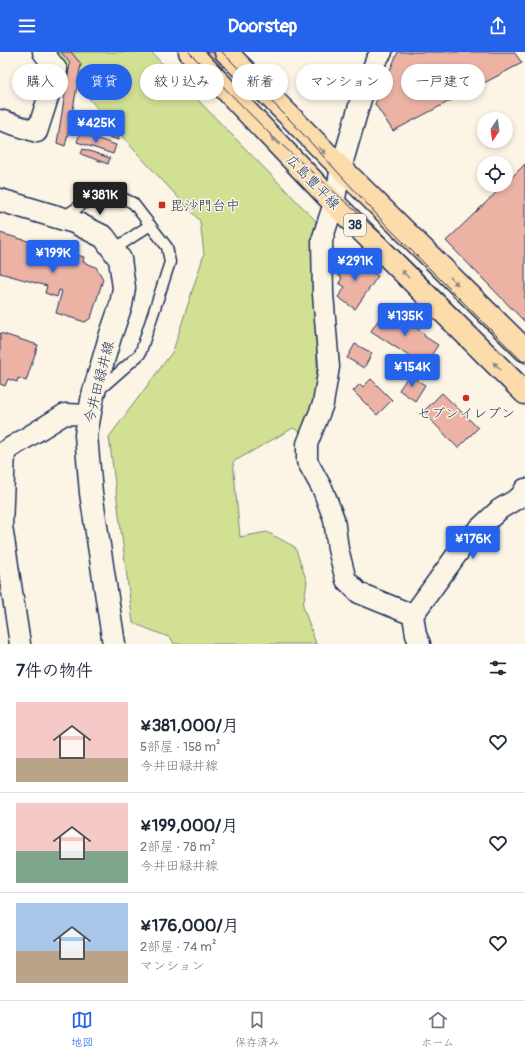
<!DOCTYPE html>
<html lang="ja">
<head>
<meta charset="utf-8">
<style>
  body { margin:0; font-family:Pangolin,"Klee One",sans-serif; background:#f2f2f3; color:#1f2937; height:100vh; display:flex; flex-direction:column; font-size:15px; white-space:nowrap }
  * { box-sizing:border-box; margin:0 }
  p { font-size:13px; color:#747a83 }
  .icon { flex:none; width:22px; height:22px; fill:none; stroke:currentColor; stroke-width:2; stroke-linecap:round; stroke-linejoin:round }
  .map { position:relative; height:592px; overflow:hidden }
  .sheet { display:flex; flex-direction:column; background:#fff; flex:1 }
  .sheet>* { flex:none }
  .top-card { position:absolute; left:12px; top:12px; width:501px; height:36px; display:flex; gap:8px }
  .needle { width:26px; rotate:193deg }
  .tools { position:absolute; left:477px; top:60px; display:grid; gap:8px }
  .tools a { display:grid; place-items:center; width:36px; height:36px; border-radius:50%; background:#fff; box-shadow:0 2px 6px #0003; font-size:20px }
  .price { position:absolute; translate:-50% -34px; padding:0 9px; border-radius:4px; background:#2563eb; color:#fff; font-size:13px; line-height:26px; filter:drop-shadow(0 1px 2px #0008) }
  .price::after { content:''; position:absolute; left:50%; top:24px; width:12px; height:9px; margin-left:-6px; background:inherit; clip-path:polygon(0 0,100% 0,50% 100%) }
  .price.on { background:#222; color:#fff }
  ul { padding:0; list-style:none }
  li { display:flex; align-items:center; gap:12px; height:100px; padding:0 16px }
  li+li { border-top:1px solid #e0e1e3 }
  li span { display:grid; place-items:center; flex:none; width:112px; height:80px; border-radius:0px; color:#555 }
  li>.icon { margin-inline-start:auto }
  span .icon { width:48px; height:48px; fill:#fffc; stroke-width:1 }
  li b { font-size:17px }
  h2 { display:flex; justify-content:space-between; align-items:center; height:48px; padding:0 16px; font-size:17px }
  .tag { padding:0 14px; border-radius:18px; background:#fff; box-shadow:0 2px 6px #0003; font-size:14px; line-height:36px }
  .tag.on { background:#2563eb; color:#fff }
  header { display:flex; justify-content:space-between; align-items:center; height:52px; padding:0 16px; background:#2563eb; color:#fff; font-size:18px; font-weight:700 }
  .tabs { display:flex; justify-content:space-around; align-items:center; height:56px; border-top:1px solid #e0e1e3; background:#fff; font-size:11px; color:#747a83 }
  .tabs a { display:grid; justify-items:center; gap:2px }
  .tabs .on { color:#2563eb }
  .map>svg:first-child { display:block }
  .green { fill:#d2e094; stroke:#768879 }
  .building { fill:#ecb3a5; stroke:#1b2f5e }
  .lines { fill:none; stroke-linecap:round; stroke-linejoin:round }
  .lane-casing { stroke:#1b2f5e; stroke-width:13 }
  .street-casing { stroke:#1b2f5e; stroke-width:23 }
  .secondary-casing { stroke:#1b2f5e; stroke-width:25 }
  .primary-casing { stroke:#1b2f5e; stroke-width:25 }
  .lane { stroke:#fcf5e5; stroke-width:10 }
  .street { stroke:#fcf5e5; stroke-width:20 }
  .secondary { stroke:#fcf5e5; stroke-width:22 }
  .primary { stroke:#fddcac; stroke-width:22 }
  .tram { stroke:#1b2f5e; stroke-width:1 }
  .oneway { fill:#8c8685 }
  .poi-dot { fill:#c8321e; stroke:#fcf5e5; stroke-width:1.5 }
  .labels { text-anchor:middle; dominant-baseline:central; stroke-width:3; stroke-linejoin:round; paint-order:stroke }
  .shield { fill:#fcf5e5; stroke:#5e6a86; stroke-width:1 }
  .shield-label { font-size:13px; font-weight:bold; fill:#1b2f5e }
  .street-label { font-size:14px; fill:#1b2f5e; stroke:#fcf5e5 }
  .poi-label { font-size:14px; fill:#1b2f5e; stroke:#fcf5e5; text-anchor:start }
</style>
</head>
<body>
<header><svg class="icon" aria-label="menu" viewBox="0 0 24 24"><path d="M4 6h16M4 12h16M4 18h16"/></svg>Doorstep<svg class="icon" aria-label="share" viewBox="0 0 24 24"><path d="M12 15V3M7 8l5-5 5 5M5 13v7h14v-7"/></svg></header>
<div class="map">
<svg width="525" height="592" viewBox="0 0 525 592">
  <rect width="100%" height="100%" fill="#fcf5e5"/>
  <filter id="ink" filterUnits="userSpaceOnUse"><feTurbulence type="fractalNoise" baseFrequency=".025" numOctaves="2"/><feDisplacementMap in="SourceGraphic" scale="8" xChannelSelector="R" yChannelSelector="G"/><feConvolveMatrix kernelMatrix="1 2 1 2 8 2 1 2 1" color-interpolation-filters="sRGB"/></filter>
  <g filter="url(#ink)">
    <path class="green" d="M53,0H151L316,169L317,313L315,346L302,381L293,376L233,410L240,485L267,480L295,495L307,530L303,554L316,592H174L171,586L133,571L109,385L173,299L204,202L200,169L136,100L92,50Z"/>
    <g class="building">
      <path d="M61,0H71L81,12L70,74L65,94L57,91L70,11Z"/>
      <path d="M195,0H218L228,10L216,21Z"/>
      <path d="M398,0H514L522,11L393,79L375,52Z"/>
      <path d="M86,66L99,71L97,78L119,85V88L82,77Z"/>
      <path d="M80,81L116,93L113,102L77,90Z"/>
      <path d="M83,97L110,106L108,112L81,102Z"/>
      <path d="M525,112V270L446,189L504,133H506V131Z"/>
      <path d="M0,181L84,205L83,210L96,215L103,227L91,266L85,270L56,261L62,239L59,238L57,245L45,241L47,234L0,221Z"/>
      <path d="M353,204L368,215L367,217L378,224L355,257L338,245L345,235L339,231L342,226L338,223L349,206L351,208Z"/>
      <path d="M385,258L391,262L393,260L425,282L424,284L438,293L424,314L371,279Z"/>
      <path d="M0,281L38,293L26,329L18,326L17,330L8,327L5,334L0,332Z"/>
      <path d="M355,292L372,301L364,316L347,306Z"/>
      <path d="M409,323L425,333L415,349L399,338Z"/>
      <path d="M371,327L392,348L377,363L353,339L360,332L363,335Z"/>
      <path d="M442,341L478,376L458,396L423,360Z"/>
    </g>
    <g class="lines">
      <g class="lane-casing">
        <g id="lane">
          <path d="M62,166L96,143H116L133,151L167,195L170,210L140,302L99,338"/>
          <path d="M113,198L150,173"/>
        </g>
      </g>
      <g class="street-casing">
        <g id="street">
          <path d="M382,0L376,8L361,47L341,116L334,151L322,188L323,242L329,315L323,352L307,392V409L323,438L334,467L338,497L346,528L359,541L413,563"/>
          <path d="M0,68L37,80L57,18L43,0"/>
          <path d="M20,592L2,474L5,399L65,362L90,363"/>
          <path d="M420,592L416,583L413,563L468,487L500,457L520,445L525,437"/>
        </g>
      </g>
      <g class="secondary-casing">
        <path id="secondary" d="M0,148L74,170L104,185L120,207L124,236L121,253L110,285L93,343L86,383L91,441L114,592"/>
      </g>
      <g class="primary-casing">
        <g id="primary">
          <path d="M190,0L334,151L525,341"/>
          <path d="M226,0L341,116L525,298"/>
        </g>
      </g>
      <use href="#lane" class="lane"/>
      <use href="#street" class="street"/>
      <use href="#secondary" class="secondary"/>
      <use href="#primary" class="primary"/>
      <g class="tram">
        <path d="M189,0L272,84L382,183L525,325"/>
        <path d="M222,0L291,69L389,176L525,312"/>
      </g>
    </g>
    <defs><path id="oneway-solid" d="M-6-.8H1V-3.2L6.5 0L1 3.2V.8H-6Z"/></defs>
    <g class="oneway">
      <use href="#oneway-solid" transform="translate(275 89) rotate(-134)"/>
      <use href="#oneway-solid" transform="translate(322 98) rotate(45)"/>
      <use href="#oneway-solid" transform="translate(405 222) rotate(-135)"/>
      <use href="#oneway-solid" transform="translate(454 229) rotate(45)"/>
      <use href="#oneway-solid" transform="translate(497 314) rotate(-135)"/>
    </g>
  </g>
  <g class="poi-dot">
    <rect x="158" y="149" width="8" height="8" rx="2"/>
    <circle cx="466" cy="346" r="4"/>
  </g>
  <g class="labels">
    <rect class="shield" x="344" y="162" width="22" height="22" rx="3"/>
    <g class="shield-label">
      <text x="355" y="173">38</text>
    </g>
    <g class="street-label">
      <text transform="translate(313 130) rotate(46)">広島豊平線</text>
      <text transform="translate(99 330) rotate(-76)">今井田緑井線</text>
    </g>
    <g class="poi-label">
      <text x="170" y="153">毘沙門台中</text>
      <text x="466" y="361" text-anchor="middle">セブンイレブン</text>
    </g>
  </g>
</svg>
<div class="tools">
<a><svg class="needle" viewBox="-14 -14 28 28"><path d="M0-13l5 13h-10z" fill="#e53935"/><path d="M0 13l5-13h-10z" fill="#747a83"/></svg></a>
<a><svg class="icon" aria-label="locate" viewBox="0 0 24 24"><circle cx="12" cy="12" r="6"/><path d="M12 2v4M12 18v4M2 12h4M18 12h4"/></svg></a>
</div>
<b class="price" style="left:96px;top:92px">¥425K</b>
<b class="price on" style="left:100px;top:164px">¥381K</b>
<b class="price" style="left:53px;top:222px">¥199K</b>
<b class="price" style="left:355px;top:230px">¥291K</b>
<b class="price" style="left:405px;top:285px">¥135K</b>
<b class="price" style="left:412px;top:336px">¥154K</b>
<b class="price" style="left:473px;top:508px">¥176K</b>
<div class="top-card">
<a class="tag">購入</a>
<a class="tag on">賃貸</a>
<a class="tag">絞り込み</a>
<a class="tag">新着</a>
<a class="tag">マンション</a>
<a class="tag">一戸建て</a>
</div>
</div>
<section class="sheet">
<h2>7件の物件<svg class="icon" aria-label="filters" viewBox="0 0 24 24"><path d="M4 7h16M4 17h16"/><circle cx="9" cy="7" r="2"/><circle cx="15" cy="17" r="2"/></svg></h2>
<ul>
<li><span style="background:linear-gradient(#f6c9c9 70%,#b9a48a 0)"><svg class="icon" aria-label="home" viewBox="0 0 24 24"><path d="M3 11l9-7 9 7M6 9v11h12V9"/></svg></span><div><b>¥381,000/月</b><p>5部屋 · 158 m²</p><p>今井田緑井線</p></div><svg class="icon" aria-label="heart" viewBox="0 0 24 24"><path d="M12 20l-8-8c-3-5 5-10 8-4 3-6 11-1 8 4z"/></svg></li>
<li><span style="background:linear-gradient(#f6c9c9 60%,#7fa58c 0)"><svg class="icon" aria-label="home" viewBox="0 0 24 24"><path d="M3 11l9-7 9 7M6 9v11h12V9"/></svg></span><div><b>¥199,000/月</b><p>2部屋 · 78 m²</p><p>今井田緑井線</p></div><svg class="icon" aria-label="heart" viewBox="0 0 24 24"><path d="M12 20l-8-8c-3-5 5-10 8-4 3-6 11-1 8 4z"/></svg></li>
<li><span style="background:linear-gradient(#a9c7e8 60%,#b9a48a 0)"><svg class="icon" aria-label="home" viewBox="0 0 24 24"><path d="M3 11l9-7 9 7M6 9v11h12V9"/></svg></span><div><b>¥176,000/月</b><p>2部屋 · 74 m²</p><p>マンション</p></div><svg class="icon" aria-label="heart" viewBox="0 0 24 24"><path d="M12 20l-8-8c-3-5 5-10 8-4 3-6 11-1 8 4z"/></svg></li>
</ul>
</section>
<nav class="tabs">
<a class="on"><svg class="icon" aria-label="map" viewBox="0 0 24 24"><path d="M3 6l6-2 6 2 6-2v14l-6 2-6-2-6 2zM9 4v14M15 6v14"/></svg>地図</a>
<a><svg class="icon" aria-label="saved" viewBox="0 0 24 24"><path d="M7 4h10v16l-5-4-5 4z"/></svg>保存済み</a>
<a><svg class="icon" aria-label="home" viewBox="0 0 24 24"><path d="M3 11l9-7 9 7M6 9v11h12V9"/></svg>ホーム</a>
</nav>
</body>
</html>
